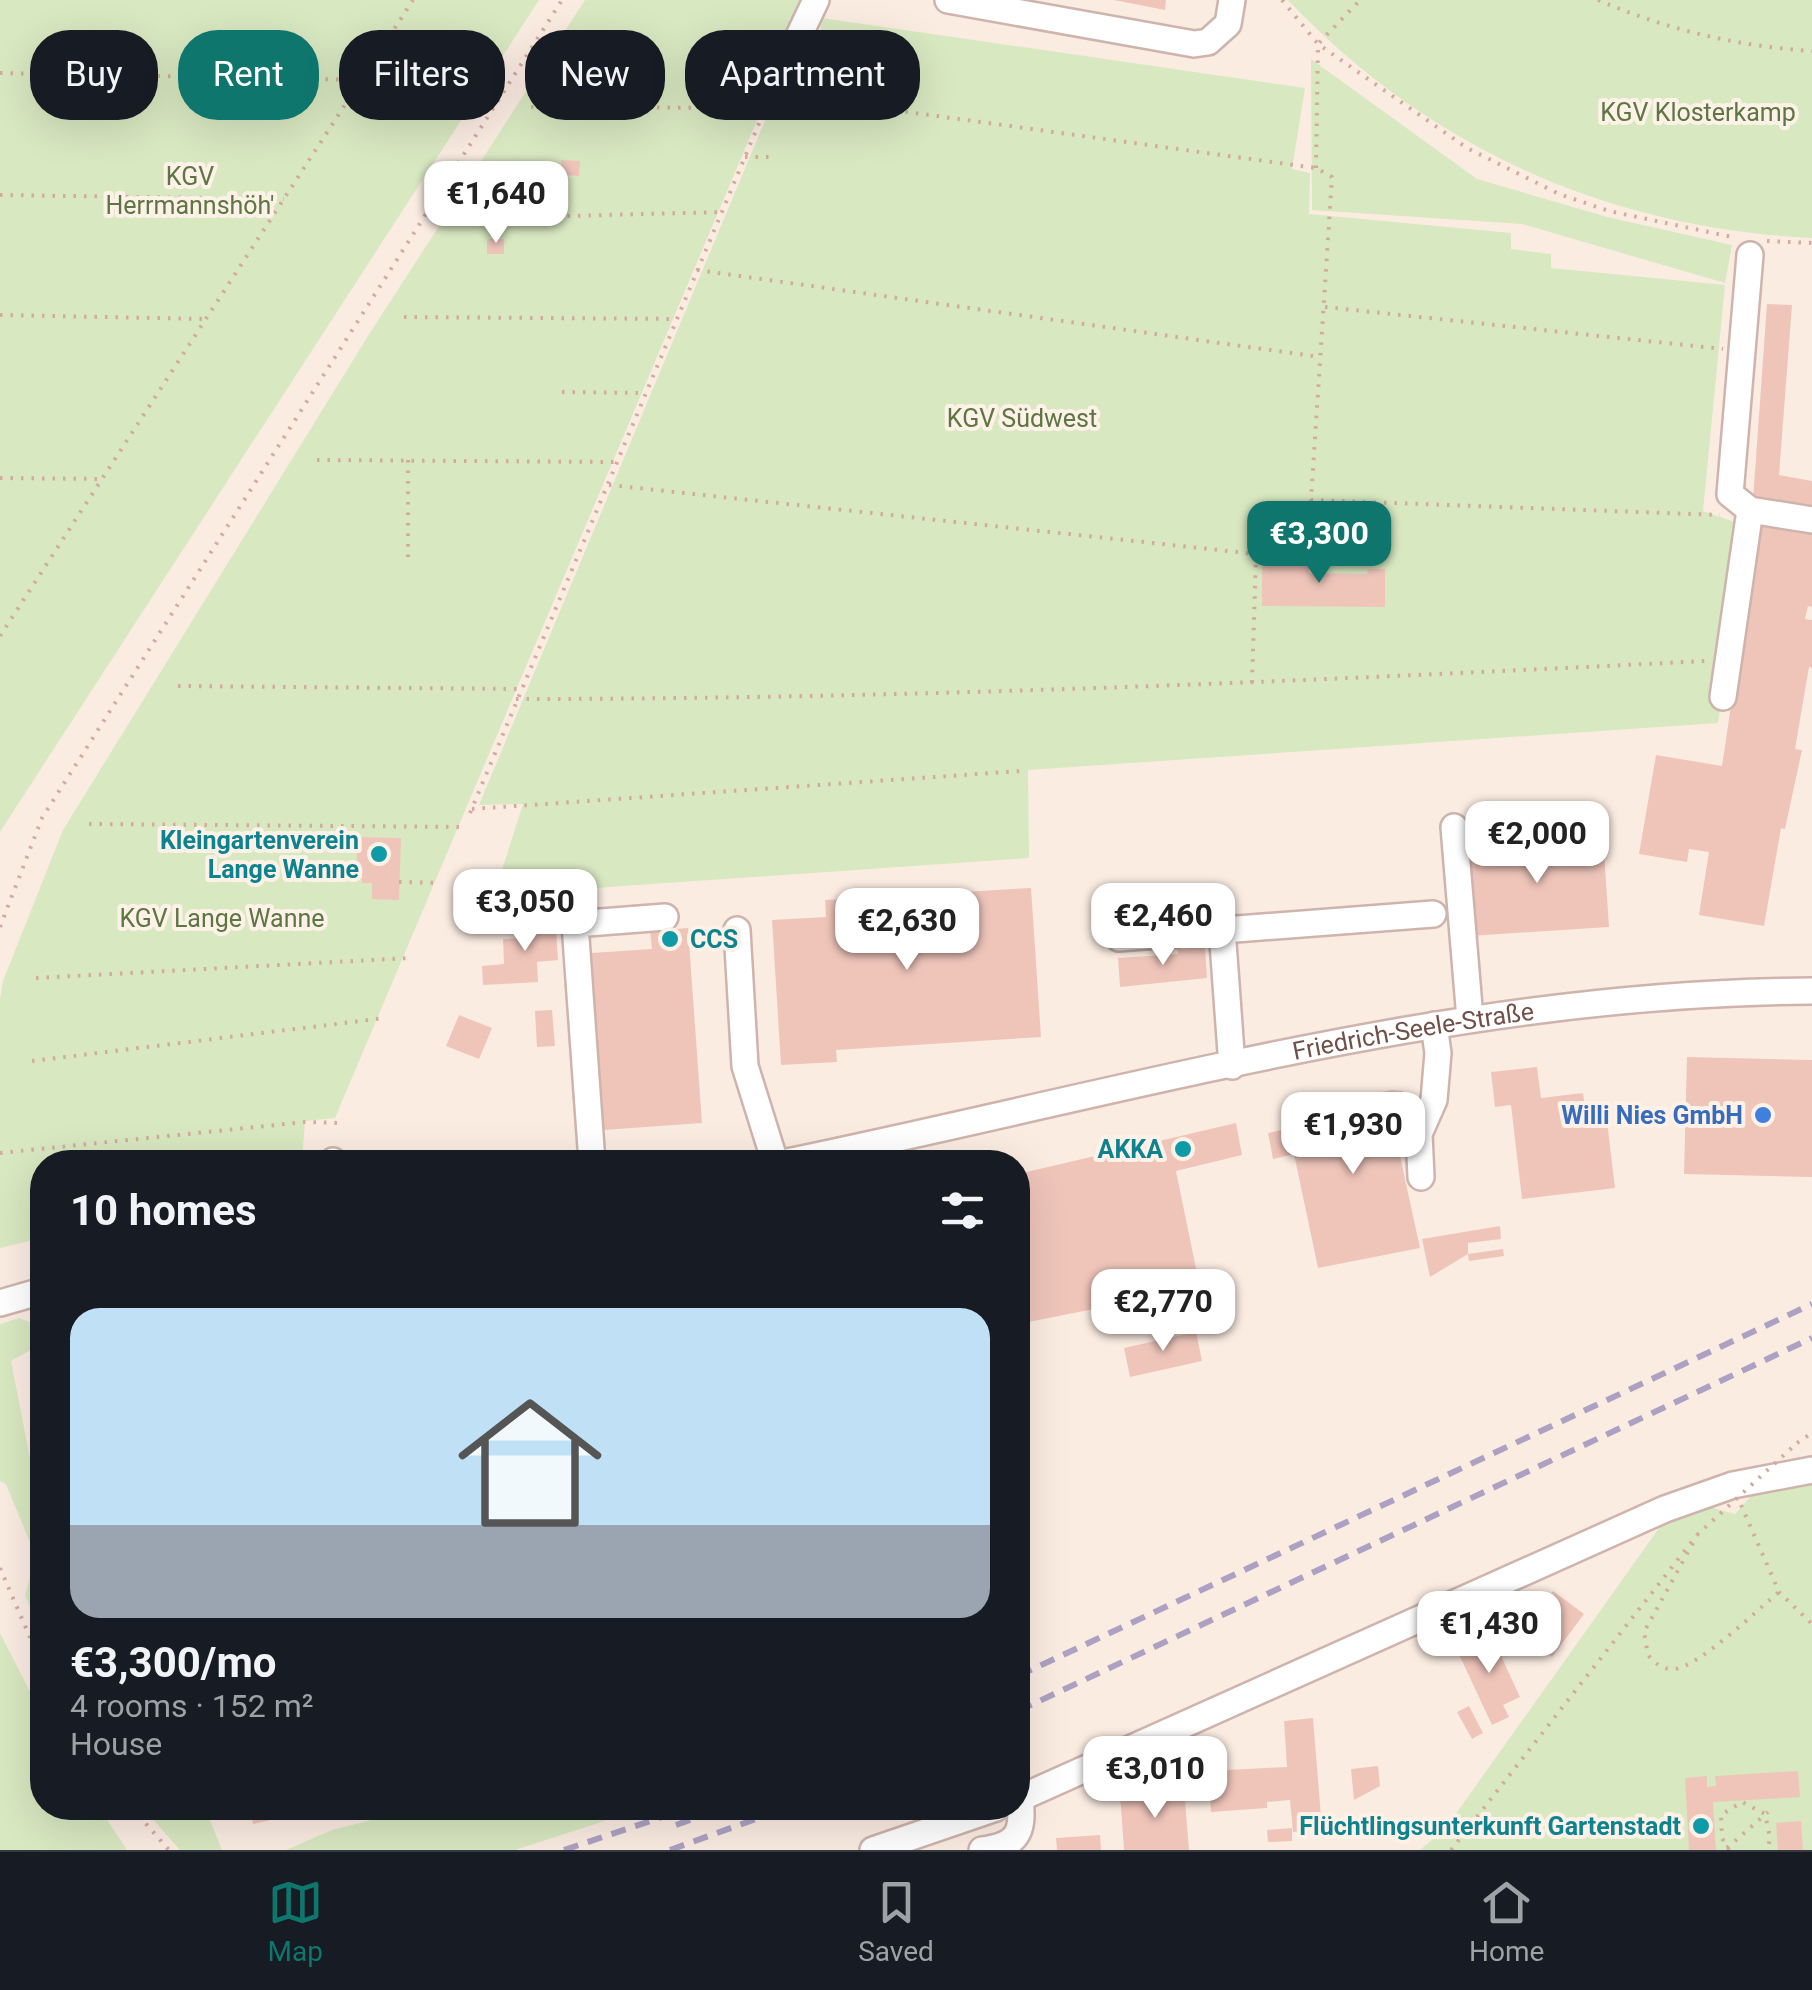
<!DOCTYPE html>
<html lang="en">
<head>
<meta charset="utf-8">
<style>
  body { margin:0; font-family:Roboto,sans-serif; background:#242831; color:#f1f3f6; height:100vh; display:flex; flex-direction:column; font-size:38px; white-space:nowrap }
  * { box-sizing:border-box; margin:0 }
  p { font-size:32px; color:#9ea1a6 }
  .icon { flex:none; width:55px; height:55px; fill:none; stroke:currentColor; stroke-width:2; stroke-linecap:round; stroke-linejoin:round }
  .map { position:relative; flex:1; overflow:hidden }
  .drawer { position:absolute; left:30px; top:1150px; width:1000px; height:670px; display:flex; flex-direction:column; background:#171b24; border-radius:40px; box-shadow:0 10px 40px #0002 }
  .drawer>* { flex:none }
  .banner { position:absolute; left:30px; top:30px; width:1000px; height:90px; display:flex; gap:20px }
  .price { position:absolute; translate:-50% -85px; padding:0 22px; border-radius:20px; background:#fff; color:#222; font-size:32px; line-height:65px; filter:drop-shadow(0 2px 5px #0008) }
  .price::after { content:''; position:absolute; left:50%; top:60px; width:30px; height:22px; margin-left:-15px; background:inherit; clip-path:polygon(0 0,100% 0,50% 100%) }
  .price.active { background:#0f766e; color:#fff }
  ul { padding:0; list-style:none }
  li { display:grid; align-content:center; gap:20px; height:530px; padding:0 40px }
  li+li { border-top:2px solid #363941 }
  li span { display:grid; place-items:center; height:310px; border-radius:30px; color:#555 }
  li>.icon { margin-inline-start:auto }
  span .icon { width:180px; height:180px; fill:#fffc; stroke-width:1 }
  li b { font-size:42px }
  h2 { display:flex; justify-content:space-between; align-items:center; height:120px; padding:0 40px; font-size:42px }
  .pill { padding:0 35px; border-radius:40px; background:#171b24; box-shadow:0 10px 40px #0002; font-size:35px; line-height:90px }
  .pill.active { background:#0f766e; color:#fff }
  .tabs { display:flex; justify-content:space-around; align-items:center; height:140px; border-top:2px solid #363941; background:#171b24; font-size:28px; color:#9ea1a6 }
  .tabs a { display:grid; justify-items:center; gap:5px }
  .tabs .active { color:#0f766e }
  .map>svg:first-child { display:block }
  .green { fill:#d8e8c1 }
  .building { fill:#efc5ba }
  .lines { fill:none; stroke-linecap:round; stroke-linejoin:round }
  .minor-casing { stroke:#ceb4ac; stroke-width:30 }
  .path { stroke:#d4a99e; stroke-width:4; stroke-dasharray:2.5 8; stroke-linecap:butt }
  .minor { stroke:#fff; stroke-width:25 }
  .rail { stroke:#ada1c3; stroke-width:6; stroke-dasharray:15 10; stroke-linecap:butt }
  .path-bridge { stroke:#d4a99e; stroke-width:4; stroke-dasharray:2.5 8; stroke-linecap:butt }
  .culture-dot { fill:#0f9aa8; stroke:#fef1e7; stroke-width:4 }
  .shop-dot { fill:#3f7fe0; stroke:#fef1e7; stroke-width:4 }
  .labels { text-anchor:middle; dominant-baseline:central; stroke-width:8; stroke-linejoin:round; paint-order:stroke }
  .park-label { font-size:25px; fill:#5c7742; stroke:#fef1e7 }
  .culture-label { font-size:25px; font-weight:bold; fill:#0d838f; stroke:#fef1e7; text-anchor:end }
  .street-label { font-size:25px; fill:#715049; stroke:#fef1e7 }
  .shop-label { font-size:25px; font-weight:bold; fill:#366cbe; stroke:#fef1e7; text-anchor:end }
</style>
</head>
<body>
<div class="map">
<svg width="1812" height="1850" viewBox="0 0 1812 1850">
  <rect width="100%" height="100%" fill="#fbece2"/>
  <g class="green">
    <path d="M0,0H539L0,832Z"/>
    <path d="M585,0H808L335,1118L305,1121L302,1162H42V1238L0,1248V999L3,981L63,830L368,336Z"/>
    <path d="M1288,0H1812V238C1609,228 1429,149 1288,0Z"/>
    <path d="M822,18L1305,88L1292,169L1310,173L1309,214L1511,233V249L1551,254V268L1725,285L1703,511L1740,524L1737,593L1718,723L1028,770L1029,858L494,895L523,804L479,805L774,99L811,104Z"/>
    <path d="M1311,59L1477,179L1607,217L1732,245L1725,283L1522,224L1312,210Z"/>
    <path d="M19,1318L42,1327L38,1346L11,1361L32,1469L30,1498L42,1527V1634L25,1595L36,1557L6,1484L0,1481V1324Z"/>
    <path d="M1812,1476V1850H1420L1445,1829L1669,1514L1699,1504L1735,1514L1759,1487Z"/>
    <path d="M0,1633L42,1715V1808H99L127,1850H0Z"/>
    <path d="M143,1808H205L222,1850H180Z"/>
    <path d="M419,1808H488L504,1812V1808H631L632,1812L515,1850H286L332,1830Z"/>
  </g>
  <g class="building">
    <path d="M1114,0H1166L1165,10Z"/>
    <path d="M601,69H615V87H600Z"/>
    <path d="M561,160L580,161L579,176L561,175Z"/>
    <path d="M518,168H537V182H517Z"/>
    <rect x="487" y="239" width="17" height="15"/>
    <path d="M1767,304L1792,305L1779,475L1812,481V510L1753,500Z"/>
    <path d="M1759,519L1812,528V607L1808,606L1805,619L1812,620V668L1809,667L1795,749L1802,750L1785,829L1781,828L1764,926L1699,915L1709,852L1689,849L1687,862L1639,854L1656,755L1722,766Z"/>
    <path d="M1262,557H1309V573L1367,574L1368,569H1385V607L1262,606Z"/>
    <path d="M358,837L401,838L399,900L372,899V883H362V869H356Z"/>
    <path d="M1603,837L1609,927L1470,936L1465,845Z"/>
    <path d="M1031,888L1041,1037L836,1050L837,1062L781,1065L772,920L826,917L825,900Z"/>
    <path d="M555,915L558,960L537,962L538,982L483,985L482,966L504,964L503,939L527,938L526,921Z"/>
    <path d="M688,928L702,1123L603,1130L591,953L652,949L650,931Z"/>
    <path d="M1205,947L1207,978L1120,987L1118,958L1178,954V949Z"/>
    <path d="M552,1010L555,1046L537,1047L535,1011Z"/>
    <path d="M459,1015L492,1028L479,1059L446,1046Z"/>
    <path d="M1687,1057L1812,1060V1177L1684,1174Z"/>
    <path d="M1537,1067L1541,1098L1583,1093L1586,1115L1606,1113L1615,1188L1522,1199L1511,1105L1495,1107L1491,1072Z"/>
    <path d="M1392,1090L1403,1091L1408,1114L1413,1118L1411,1130L1395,1133L1420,1248L1318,1268L1294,1154L1273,1159L1268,1133L1305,1125L1301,1108Z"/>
    <path d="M1236,1123L1242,1155L1176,1171L1200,1288L1018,1324V1174Z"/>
    <path d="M1500,1226L1501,1239L1468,1243V1254L1430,1277L1422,1239Z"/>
    <path d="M1503,1249L1504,1256L1469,1261L1468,1254Z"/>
    <path d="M1196,1332L1202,1361L1130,1377L1124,1348Z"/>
    <path d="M1553,1591L1584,1614L1552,1657L1522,1634Z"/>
    <path d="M1490,1632L1520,1697L1503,1705L1509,1717L1492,1725L1456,1648Z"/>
    <path d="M1469,1706L1483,1733L1472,1739L1457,1712Z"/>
    <path d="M1313,1718L1322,1829L1293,1832L1290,1800L1267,1802V1808L1211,1812L1208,1771L1287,1767L1284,1721Z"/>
    <path d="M1378,1766L1380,1786L1354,1800L1351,1769Z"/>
    <path d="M1798,1771L1800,1797L1713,1802L1716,1850H1689L1685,1778L1707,1776V1787L1716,1786L1715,1776Z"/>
    <path d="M1184,1789L1189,1850H1124L1120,1794Z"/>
    <path d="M249,1808H319V1809L253,1824Z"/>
    <path d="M1801,1821L1803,1850H1778L1776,1823Z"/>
    <path d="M1292,1828V1841L1268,1842L1267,1830Z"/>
    <path d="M1100,1835L1101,1850H1057L1056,1838Z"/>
  </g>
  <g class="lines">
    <g class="minor-casing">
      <g id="minor">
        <path d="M948,0L1194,44L1208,42L1228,24L1232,0"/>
        <path d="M777,82L816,0"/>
        <path d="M1750,255L1730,494L1750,510L1812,520"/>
        <path d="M1723,697L1750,510"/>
        <path d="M1454,827L1470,1019"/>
        <path d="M1222,929L1232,1066"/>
        <path d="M737,930L745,1066L775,1162"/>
        <path d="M1119,938L1433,914"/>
        <path d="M332,1162L333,1161"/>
        <path d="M592,1162L575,924L665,917"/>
        <path id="s1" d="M787,1162C1125,1092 1464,992 1812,991"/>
        <path d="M1421,1177L1419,1134L1434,1100L1438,1053L1434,1025"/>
        <path d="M0,1303L42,1291"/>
        <path d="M1018,1799L1665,1509L1733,1485L1812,1470"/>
        <path d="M873,1850L996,1808"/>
        <path d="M982,1850C1018,1845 1024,1833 1020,1798"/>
      </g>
    </g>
    <g class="path">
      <path d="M1282,0L1318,44L1467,148L1559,194L1609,211L1737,238"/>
      <path d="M1598,0C1668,30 1736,46 1812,51"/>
      <path d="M0,73L361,80"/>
      <path d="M791,96L1316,168L1332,177L1311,500L1720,515"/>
      <path d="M531,107L765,108"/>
      <path d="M745,157H769"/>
      <path d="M1316,168L1318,44L1360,0"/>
      <path d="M0,195L284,199"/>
      <path d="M452,219L723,212"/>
      <path d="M1767,241L1812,243"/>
      <path d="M697,270L1320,357"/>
      <path d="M1325,307L1723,349"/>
      <path d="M0,315L206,319"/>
      <path d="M404,317L677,319"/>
      <path d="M562,392L646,393"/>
      <path d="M317,460L616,462"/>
      <path d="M408,460V562"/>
      <path d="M0,478L102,479"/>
      <path d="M609,485L1256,554L1252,683"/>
      <path d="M0,636L413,0"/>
      <path d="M178,686L520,689"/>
      <path d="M516,699C913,699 1309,681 1705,661"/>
      <path d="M472,809L1021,771"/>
      <path d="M470,813L768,102"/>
      <path d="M89,824L464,827"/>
      <path d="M399,882L441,883"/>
      <path d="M0,927L42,818L562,0"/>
      <path d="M36,978L410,958"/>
      <path d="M32,1061L385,1018"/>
      <path d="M0,1153L305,1122L341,1123"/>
      <path d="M1797,1443L1812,1433"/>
      <path d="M1741,1505L1779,1592L1812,1624"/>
      <path d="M1693,1543L1644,1632L1648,1655C1655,1664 1664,1670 1675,1669C1701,1665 1757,1610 1779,1592"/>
      <path d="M0,1568L42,1665"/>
      <path d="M132,1808L169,1850"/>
      <path d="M1727,1848L1768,1812"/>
      <path d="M1451,1850L1697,1535"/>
      <path d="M1729,1850L1722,1838L1721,1815L1742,1802L1765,1814L1770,1837L1768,1850"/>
    </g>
    <use href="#minor" class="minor"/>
    <g class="rail">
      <path d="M1018,1676L1812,1304"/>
      <path d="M1018,1711L1812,1338"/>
      <path d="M676,1825L723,1808"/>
      <path d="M564,1850L689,1808"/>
      <path d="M670,1850L786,1808"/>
    </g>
    <path class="path-bridge" d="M1697,1535L1797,1443"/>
  </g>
  <g class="culture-dot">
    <circle cx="379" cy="854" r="10"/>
    <circle cx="670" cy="939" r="10"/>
    <circle cx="1183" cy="1149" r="10"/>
    <circle cx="1701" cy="1826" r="10"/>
  </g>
  <circle class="shop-dot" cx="1763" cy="1115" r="10"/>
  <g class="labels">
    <g class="park-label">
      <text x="1698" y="112">KGV Klosterkamp</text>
      <text x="190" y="176">KGV<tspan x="190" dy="29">Herrmannshöh'</tspan></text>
      <text x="1022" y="418">KGV Südwest</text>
      <text x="222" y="918">KGV Lange Wanne</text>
    </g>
    <g class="culture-label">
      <text x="359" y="840">Kleingartenverein<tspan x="359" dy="29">Lange Wanne</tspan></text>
      <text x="690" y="939" text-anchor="start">CCS</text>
      <text x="1163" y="1149">AKKA</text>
      <text x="1681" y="1826">Flüchtlingsunterkunft Gartenstadt</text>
    </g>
    <g class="street-label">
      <text stroke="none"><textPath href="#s1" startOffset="640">Friedrich-Seele-Straße</textPath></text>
    </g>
    <g class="shop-label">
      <text x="1743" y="1115">Willi Nies GmbH</text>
    </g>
  </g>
</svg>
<b class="price" style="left:496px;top:246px">€1,640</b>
<b class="price active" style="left:1319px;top:586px">€3,300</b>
<b class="price" style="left:1537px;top:886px">€2,000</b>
<b class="price" style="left:525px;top:954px">€3,050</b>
<b class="price" style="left:1163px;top:968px">€2,460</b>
<b class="price" style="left:907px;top:973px">€2,630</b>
<b class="price" style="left:1353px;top:1177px">€1,930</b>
<b class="price" style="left:1163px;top:1354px">€2,770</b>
<b class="price" style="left:1489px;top:1676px">€1,430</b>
<b class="price" style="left:1155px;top:1821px">€3,010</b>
<div class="banner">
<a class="pill">Buy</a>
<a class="pill active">Rent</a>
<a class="pill">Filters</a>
<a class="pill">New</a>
<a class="pill">Apartment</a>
</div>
<section class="drawer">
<h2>10 homes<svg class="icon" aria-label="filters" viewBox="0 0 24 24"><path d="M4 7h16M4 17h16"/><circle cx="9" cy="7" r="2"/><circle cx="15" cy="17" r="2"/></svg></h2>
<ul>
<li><span style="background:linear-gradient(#bfe0f5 70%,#9aa5b1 0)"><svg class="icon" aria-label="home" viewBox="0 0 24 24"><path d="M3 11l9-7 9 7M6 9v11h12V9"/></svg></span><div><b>€3,300/mo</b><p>4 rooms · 152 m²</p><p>House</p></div></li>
</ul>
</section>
</div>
<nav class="tabs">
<a class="active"><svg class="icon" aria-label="map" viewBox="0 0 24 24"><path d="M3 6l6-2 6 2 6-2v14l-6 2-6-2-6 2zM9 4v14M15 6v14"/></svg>Map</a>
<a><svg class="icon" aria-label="saved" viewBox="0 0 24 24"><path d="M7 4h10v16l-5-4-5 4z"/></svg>Saved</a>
<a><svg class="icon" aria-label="home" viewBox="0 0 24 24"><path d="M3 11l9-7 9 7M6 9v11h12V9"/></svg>Home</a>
</nav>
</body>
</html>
